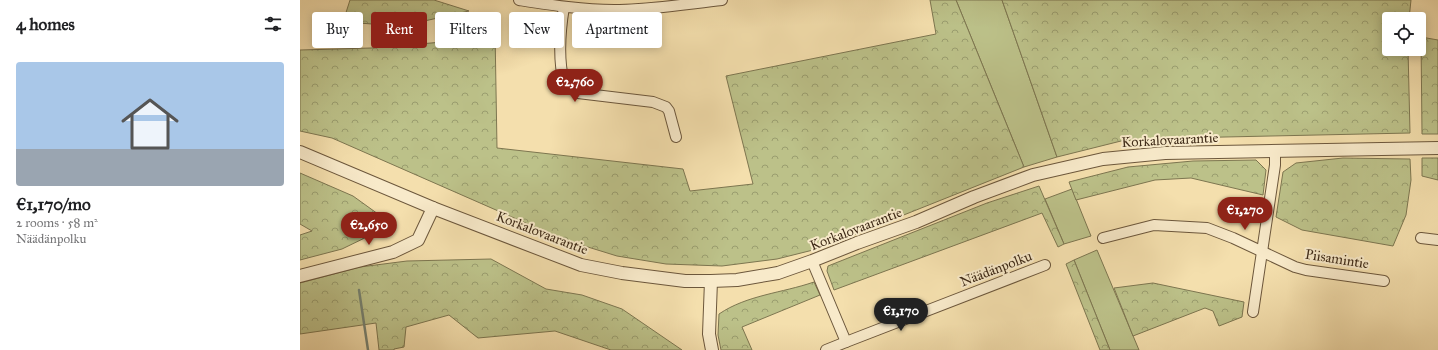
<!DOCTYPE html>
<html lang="en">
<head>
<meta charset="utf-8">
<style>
  body { margin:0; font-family:"IM FELL Great Primer",serif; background:#f2f2f2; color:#202124; height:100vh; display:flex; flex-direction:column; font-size:15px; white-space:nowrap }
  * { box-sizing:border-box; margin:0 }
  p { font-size:13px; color:#757577 }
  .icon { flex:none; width:22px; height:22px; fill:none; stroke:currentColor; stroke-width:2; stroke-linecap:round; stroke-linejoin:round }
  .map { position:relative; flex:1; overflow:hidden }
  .details { display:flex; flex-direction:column; background:#fff; width:300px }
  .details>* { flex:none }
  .guide { position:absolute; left:12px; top:12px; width:380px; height:36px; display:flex; gap:8px }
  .tools { position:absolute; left:1082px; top:12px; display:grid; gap:8px }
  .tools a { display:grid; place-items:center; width:44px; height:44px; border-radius:4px; background:#fff; box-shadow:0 2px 10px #0003; font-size:20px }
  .price { position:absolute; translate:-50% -34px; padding:0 9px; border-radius:14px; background:#8f2418; color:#fff; font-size:13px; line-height:26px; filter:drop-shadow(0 1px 2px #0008) }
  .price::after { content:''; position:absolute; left:50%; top:24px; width:12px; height:9px; margin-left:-6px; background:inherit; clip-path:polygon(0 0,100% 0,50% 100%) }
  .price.active { background:#222; color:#fff }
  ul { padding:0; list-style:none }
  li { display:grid; align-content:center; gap:8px; height:212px; padding:0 16px }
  li span { display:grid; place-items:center; height:124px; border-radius:4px; color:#555 }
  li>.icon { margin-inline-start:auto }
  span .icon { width:72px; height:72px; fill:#fffc; stroke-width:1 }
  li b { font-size:17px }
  h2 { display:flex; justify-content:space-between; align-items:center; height:48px; padding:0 16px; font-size:17px }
  .tag { padding:0 14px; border-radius:4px; background:#fff; box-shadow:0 2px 10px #0003; font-size:14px; line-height:36px }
  .tag.active { background:#8f2418; color:#fff }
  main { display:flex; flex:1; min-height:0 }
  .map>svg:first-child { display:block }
  .grass { fill:#bcc189; stroke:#7d7650 }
  .forest { fill:url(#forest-crowns); stroke:#7d7650 }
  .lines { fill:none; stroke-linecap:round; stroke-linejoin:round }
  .stream { stroke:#768272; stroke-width:2.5 }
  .minor-casing { stroke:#6c573c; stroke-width:12 }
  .tertiary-casing { stroke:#6c573c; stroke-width:14 }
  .minor { stroke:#f8eaca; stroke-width:10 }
  .tertiary { stroke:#f8eaca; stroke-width:12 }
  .labels { text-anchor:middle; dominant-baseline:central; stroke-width:4; stroke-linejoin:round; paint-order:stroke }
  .street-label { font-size:14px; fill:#3e2a17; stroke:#f8eaca }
</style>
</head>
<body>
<main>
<section class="details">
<h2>4 homes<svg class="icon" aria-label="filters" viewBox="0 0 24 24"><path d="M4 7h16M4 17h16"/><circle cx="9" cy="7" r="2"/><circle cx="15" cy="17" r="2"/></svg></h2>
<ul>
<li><span style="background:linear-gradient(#a9c7e8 70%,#9aa5b1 0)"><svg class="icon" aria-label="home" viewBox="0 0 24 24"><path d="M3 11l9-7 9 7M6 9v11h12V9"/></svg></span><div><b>€1,170/mo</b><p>2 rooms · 58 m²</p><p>Näädänpolku</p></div></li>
</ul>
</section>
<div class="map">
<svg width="1138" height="350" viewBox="0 0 1138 350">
  <defs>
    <pattern id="forest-crowns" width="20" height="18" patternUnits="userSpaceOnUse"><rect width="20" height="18" fill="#bcc189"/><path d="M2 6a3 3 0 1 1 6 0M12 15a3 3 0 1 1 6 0" fill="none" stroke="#9a9d6f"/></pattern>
  </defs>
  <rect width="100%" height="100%" fill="#f4dfad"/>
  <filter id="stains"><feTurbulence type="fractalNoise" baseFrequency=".005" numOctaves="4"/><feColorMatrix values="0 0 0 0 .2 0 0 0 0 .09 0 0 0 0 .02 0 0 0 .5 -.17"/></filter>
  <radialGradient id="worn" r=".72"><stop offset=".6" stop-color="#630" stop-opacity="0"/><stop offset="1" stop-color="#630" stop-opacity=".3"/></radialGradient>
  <g class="grass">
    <path d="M656,0H702L757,157L724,167Z"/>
    <path d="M772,189L791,236L764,244L745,199Z"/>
    <path d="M797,250L839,350H810L774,260Z"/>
  </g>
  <g class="forest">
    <path d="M50,0H134L169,11L102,26L43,22Z"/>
    <path d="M630,0H656L724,167L521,248L477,259L422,266L366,264L317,256L262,239L32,138L0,131V50L71,48L167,40L195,31L197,148L383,169L390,191L453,184L426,76L636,34Z"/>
    <path d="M702,0H1111L1109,19H1089V49H1108L1110,133L879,138L821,141L757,157Z"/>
    <path d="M1121,37L1138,40V134H1122Z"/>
    <path d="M1043,158L1110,159L1111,180L1106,215L1093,246L1002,230L976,217L983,172L996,163Z"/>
    <path d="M1122,158H1138V180L1122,176Z"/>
    <path d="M956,160L966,170L963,195L891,178L855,180L776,200L769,182L828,167L893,161Z"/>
    <path d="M0,173L53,196L78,214L77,232L42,249L0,260V235L12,231L0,224Z"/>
    <path d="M739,186L764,244L758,247L742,213L534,290L527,271L528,266L687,203Z"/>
    <path d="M191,259L246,289L282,295L322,309L382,350H311L255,331L178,338L149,315L106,327L104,347L94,349V350H79L76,323L0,334V283L60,267L107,261Z"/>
    <path d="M774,260L810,350H800L766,264Z"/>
    <path d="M514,282L520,295L442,327L452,350H421L418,335L419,314C447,295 482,293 514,282Z"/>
    <path d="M853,283L944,302L942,317L919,326L913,311L905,308L833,336L814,288Z"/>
  </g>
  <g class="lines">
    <path class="stream" d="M59,290L68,350"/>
    <g class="minor-casing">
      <g id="minor">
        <path d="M219,0C251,5 282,10 314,10C350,10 386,4 422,0"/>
        <path d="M264,7C260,31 258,59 264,83L278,93L353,102L366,107L369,111L376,137"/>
        <path d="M803,238L854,225L907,228L933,238L995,267L1006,270L1084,281"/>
        <path d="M1121,238L1138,240"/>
        <path d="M512,261L546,342L745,265"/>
        <path d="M953,312L975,165V150"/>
        <path d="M526,350L546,342"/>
      </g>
    </g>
    <g class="tertiary-casing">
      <g id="tertiary">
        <path d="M0,152L133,208L281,265L322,273L385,281H411L437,280L478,273L512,261L557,243L616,222L674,197L733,175L803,159L865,153L1138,148"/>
        <path d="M0,276L93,252L118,240L133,208"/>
        <path d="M411,281L409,334L412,350"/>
      </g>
    </g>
    <use href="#minor" class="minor"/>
    <use href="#tertiary" class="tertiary"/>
  </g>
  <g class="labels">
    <g class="street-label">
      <text transform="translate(870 140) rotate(-3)">Korkalovaarantie</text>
      <text transform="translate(556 229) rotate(-21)">Korkalovaarantie</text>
      <text transform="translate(242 233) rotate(21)">Korkalovaarantie</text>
      <text transform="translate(1037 259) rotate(9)">Piisamintie</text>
      <text transform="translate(696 269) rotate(-21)">Näädänpolku</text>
    </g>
  </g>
  <rect width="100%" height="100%" filter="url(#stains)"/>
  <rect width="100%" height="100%" fill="url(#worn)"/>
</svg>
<div class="tools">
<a><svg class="icon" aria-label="locate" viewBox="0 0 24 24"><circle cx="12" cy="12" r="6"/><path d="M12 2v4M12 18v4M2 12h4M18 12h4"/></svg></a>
</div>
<b class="price" style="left:275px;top:103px">€2,760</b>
<b class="price" style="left:945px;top:231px">€1,270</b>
<b class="price" style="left:69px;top:246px">€2,650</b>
<b class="price active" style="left:601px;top:332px">€1,170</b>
<div class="guide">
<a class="tag">Buy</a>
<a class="tag active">Rent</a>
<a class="tag">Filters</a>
<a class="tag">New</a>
<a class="tag">Apartment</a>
</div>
</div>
</main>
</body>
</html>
